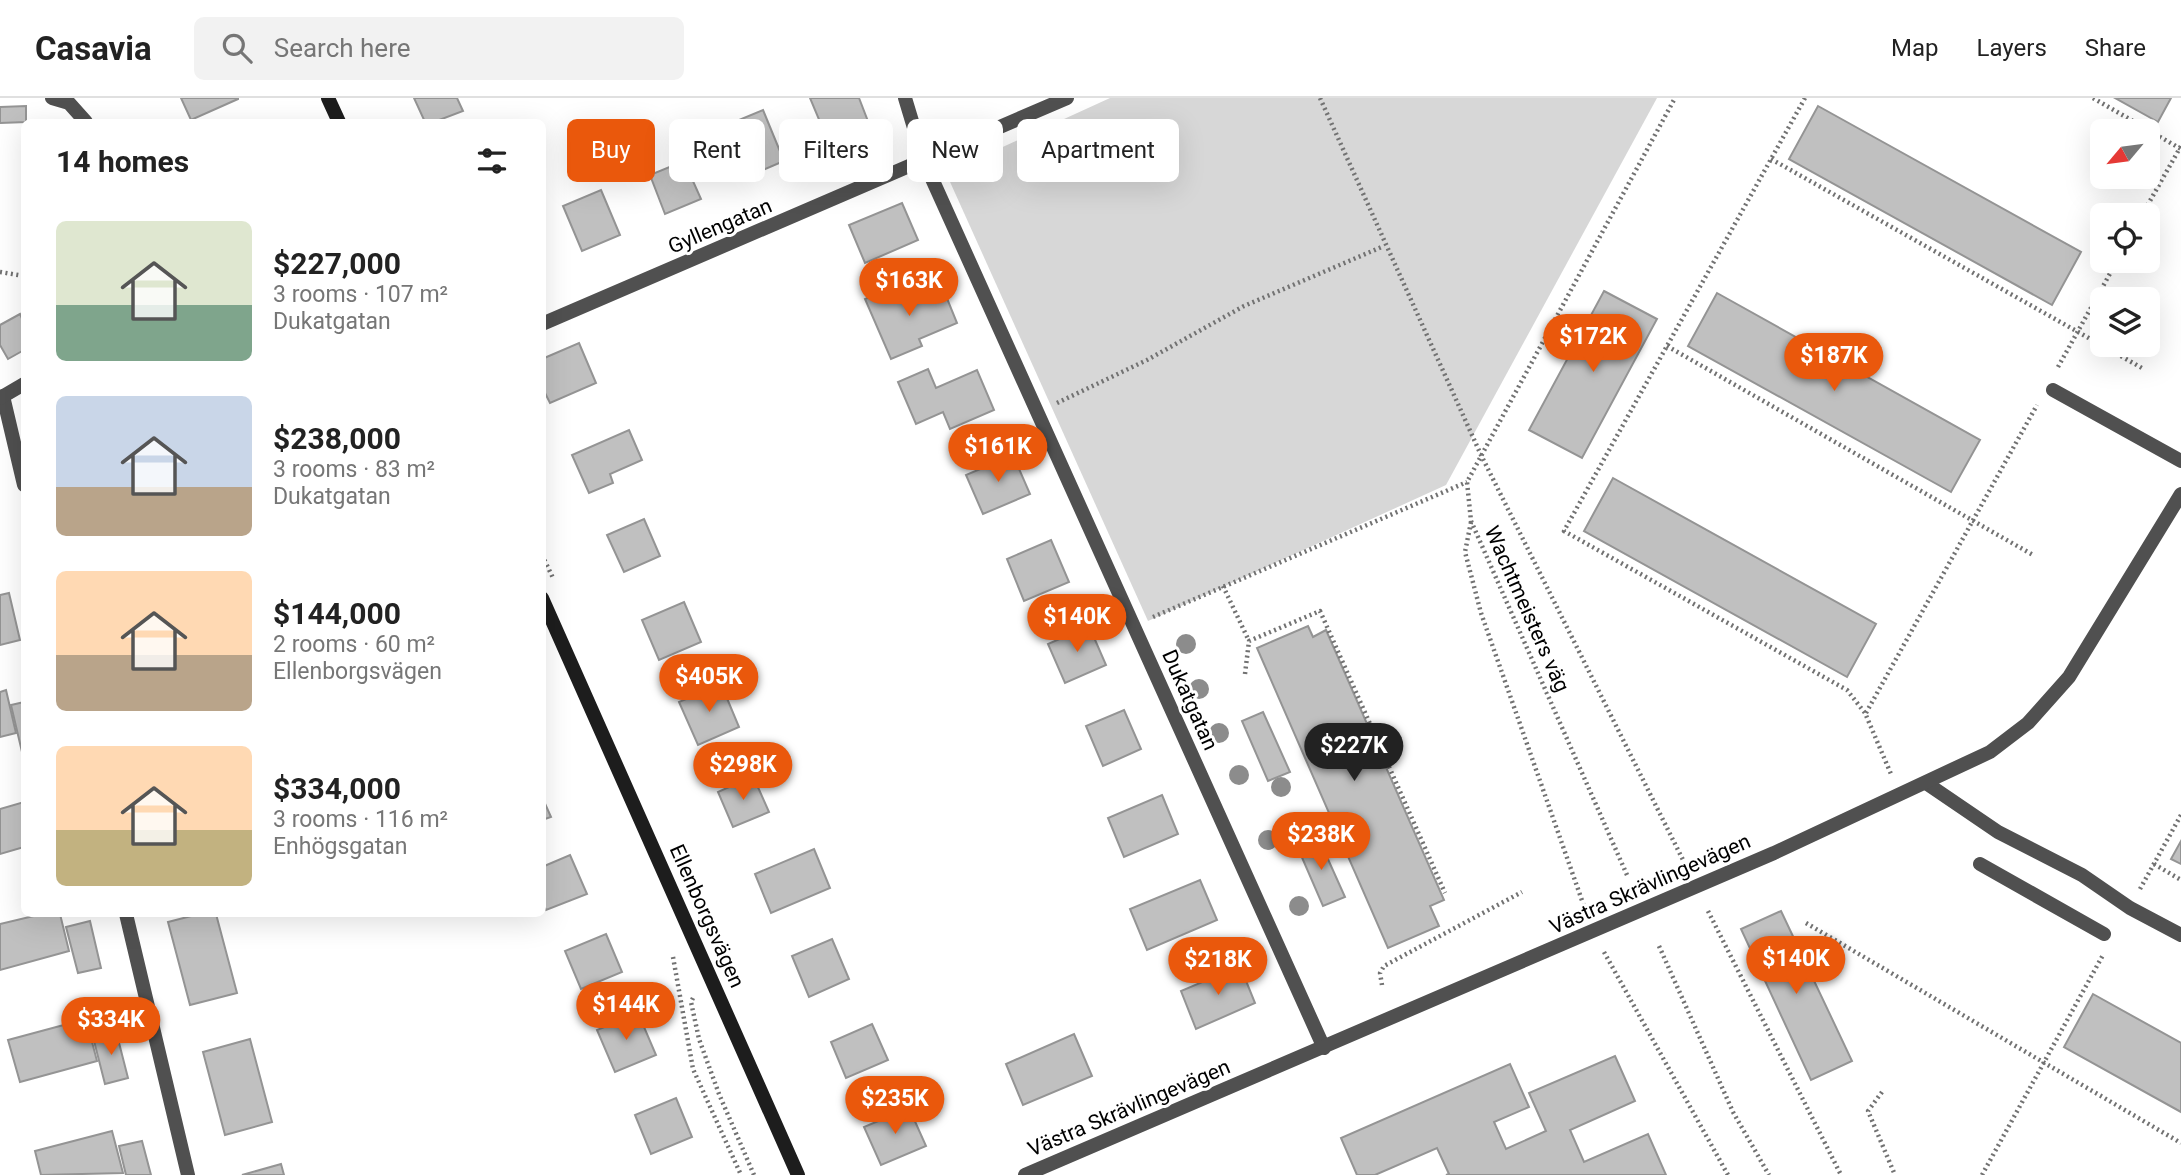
<!DOCTYPE html>
<html lang="en">
<head>
<meta charset="utf-8">
<style>
  body { margin:0; font-family:Roboto,sans-serif; background:#f2f2f2; color:#222; height:100vh; display:flex; flex-direction:column; font-size:26px; white-space:nowrap }
  * { box-sizing:border-box; margin:0 }
  p { font-size:23px; color:#767676 }
  .icon { flex:none; width:38px; height:38px; fill:none; stroke:currentColor; stroke-width:2; stroke-linecap:round; stroke-linejoin:round }
  .map { position:relative; flex:1; overflow:hidden }
  .panel { position:absolute; left:21px; top:21px; width:525px; height:798px; display:flex; flex-direction:column; background:#fff; border-radius:10px; box-shadow:0 7px 28px #0002 }
  .panel>* { flex:none }
  .banner { position:absolute; left:567px; top:21px; width:665px; height:63px; display:flex; gap:14px }
  .needle { width:46px; rotate:241deg }
  .fabs { position:absolute; left:2090px; top:21px; display:grid; gap:14px }
  .fabs a { display:grid; place-items:center; width:70px; height:70px; border-radius:10px; background:#fff; box-shadow:0 7px 28px #0002; font-size:35px }
  .price { position:absolute; translate:-50% -60px; padding:0 16px; border-radius:24px; background:#ea580c; color:#fff; font-size:23px; line-height:46px; filter:drop-shadow(0 2px 4px #0008) }
  .price::after { content:''; position:absolute; left:50%; top:42px; width:21px; height:16px; margin-left:-10px; background:inherit; clip-path:polygon(0 0,100% 0,50% 100%) }
  .price.selected { background:#222; color:#fff }
  ul { padding:0; list-style:none }
  li { display:flex; align-items:center; gap:21px; height:175px; padding:0 35px }
  li span { display:grid; place-items:center; flex:none; width:196px; height:140px; border-radius:10px; color:#555 }
  li>.icon { margin-inline-start:auto }
  span .icon { width:84px; height:84px; fill:#fffc; stroke-width:1 }
  li b { font-size:30px }
  h2 { display:flex; justify-content:space-between; align-items:center; height:84px; padding:0 35px; font-size:30px }
  .chip { padding:0 24px; border-radius:10px; background:#fff; box-shadow:0 7px 28px #0002; font-size:24px; line-height:63px }
  .chip.selected { background:#ea580c; color:#fff }
  header { display:flex; align-items:center; gap:42px; box-sizing:border-box; height:98px; padding:0 35px; background:#fff; border-bottom:2px solid #e0e0e0 }
  header strong { font-size:33px }
  nav { display:flex; gap:38px; margin-inline-start:auto; font-size:24px }
  .search { width:490px; height:63px; background:#f2f2f2; display:flex; align-items:center; gap:18px; box-sizing:border-box; padding:0 24px; border-radius:10px; color:#767676; font-size:26px }
  .map>svg:first-child { display:block }
  .green { fill:#d7d7d7 }
  .building { fill:#c0c0c0; stroke:#949494; stroke-width:2 }
  .lines { fill:none; stroke-linecap:round; stroke-linejoin:round }
  .path { stroke:#727272; stroke-width:4.5; stroke-dasharray:2 3.5; stroke-linecap:butt }
  .lane { stroke:#505050; stroke-width:14 }
  .street { stroke:#505050; stroke-width:14 }
  .secondary { stroke:#1d1d1d; stroke-width:14 }
  .tree { fill:#8c8c8c }
  .labels { text-anchor:middle; dominant-baseline:central; stroke-width:6; stroke-linejoin:round; paint-order:stroke }
  .street-label { font-size:21px; fill:#000; stroke:#fff }
</style>
</head>
<body>
<header>
<strong>Casavia</strong>
<div class="search"><svg class="icon" aria-label="search" viewBox="0 0 24 24"><circle cx="10" cy="10" r="6"/><path d="M15 15l6 6"/></svg>Search here</div>
<nav><a>Map</a><a>Layers</a><a>Share</a></nav>
</header>
<div class="map">
<svg width="2181" height="1077" viewBox="0 0 2181 1077">
  <rect width="100%" height="100%" fill="#fff"/>
  <path class="green" d="M1110,0H1657L1446,387L1148,523L946,75Z"/>
  <g class="building">
    <path d="M181,0H238V1L191,22Z"/>
    <path d="M414,0H457L463,13L434,24H425Z"/>
    <path d="M810,0H859L869,26L828,43Z"/>
    <path d="M2115,0H2171L2158,24Z"/>
    <path d="M26,8V24L0,25V9Z"/>
    <path d="M1818,8L2081,154L2052,207L1789,61Z"/>
    <path d="M763,12L784,63L744,80L722,29Z"/>
    <path d="M684,63L701,101L665,116L650,77Z"/>
    <path d="M601,92L620,137L582,153L563,108Z"/>
    <path d="M902,105L918,142L865,165L849,127Z"/>
    <path d="M896,188L903,205L942,188L957,225L919,241L922,248L891,261L865,201Z"/>
    <path d="M1604,193L1657,221L1582,360L1529,332Z"/>
    <path d="M1717,195L1980,342L1951,394L1688,248Z"/>
    <path d="M20,216L24,225V252L8,261L0,247V227Z"/>
    <path d="M579,245L596,285L550,305L542,289V261Z"/>
    <path d="M928,271L936,290L977,272L994,312L950,331L943,314L916,326L898,284Z"/>
    <path d="M629,332L642,362L610,376L613,385L589,395L572,357Z"/>
    <path d="M1013,357L1030,396L983,416L966,377Z"/>
    <path d="M1613,380L1876,526L1847,579L1584,433Z"/>
    <path d="M644,421L660,458L624,474L607,437Z"/>
    <path d="M1051,442L1069,484L1024,503L1007,461Z"/>
    <path d="M9,495L20,542L0,547V497Z"/>
    <path d="M684,504L701,544L659,562L642,522Z"/>
    <path d="M1089,528L1106,567L1065,585L1048,546Z"/>
    <path d="M1308,528L1313,539L1326,532L1444,802L1430,808L1439,828L1388,850L1257,550Z"/>
    <path d="M721,586L739,629L698,647L679,604Z"/>
    <path d="M6,592L16,635L0,639V594Z"/>
    <path d="M24,604V654H22L11,607Z"/>
    <path d="M1124,612L1141,651L1103,668L1086,628Z"/>
    <path d="M1263,614L1290,674L1268,683L1242,623Z"/>
    <path d="M753,678L769,714L733,729L718,694Z"/>
    <path d="M1162,697L1178,736L1124,759L1108,720Z"/>
    <path d="M542,699L551,719L542,722Z"/>
    <path d="M24,704V749L0,756V711Z"/>
    <path d="M1318,739L1345,799L1323,808L1297,748Z"/>
    <path d="M2181,743V766L2171,761Z"/>
    <path d="M814,751L830,790L771,815L755,776Z"/>
    <path d="M570,757L587,796L546,812L542,803V769Z"/>
    <path d="M1200,782L1217,822L1147,852L1130,811Z"/>
    <path d="M1781,813L1852,963L1811,982L1741,831Z"/>
    <path d="M42,816H60L69,853L0,872V826Z"/>
    <path d="M199,816H216L237,895L190,907L168,824Z"/>
    <path d="M90,823L101,870L78,875L66,829Z"/>
    <path d="M606,836L622,874L581,891L565,853Z"/>
    <path d="M832,841L849,881L809,899L792,858Z"/>
    <path d="M1240,868L1255,905L1196,931L1181,893Z"/>
    <path d="M2093,896L2181,945V1014L2064,949Z"/>
    <path d="M638,915L656,957L615,974L597,932Z"/>
    <path d="M86,921L97,963L20,984L8,942Z"/>
    <path d="M872,926L888,962L846,980L831,944Z"/>
    <path d="M116,933L128,980L105,986L93,939Z"/>
    <path d="M1074,936L1092,978L1023,1007L1006,966Z"/>
    <path d="M250,941L272,1024L225,1037L203,954Z"/>
    <path d="M1615,958L1635,1003L1570,1032L1584,1064L1648,1036L1666,1077H1446L1449,1076L1437,1050L1375,1077H1357L1341,1040L1510,966L1529,1009L1494,1024L1506,1051L1546,1033L1529,995Z"/>
    <path d="M676,1000L692,1039L651,1056L635,1017Z"/>
    <path d="M909,1010L926,1048L881,1067L864,1029Z"/>
    <path d="M112,1033L123,1075L41,1077L35,1053Z"/>
    <path d="M142,1043L151,1077H126L119,1048Z"/>
    <path d="M281,1066L284,1077H242Z"/>
  </g>
  <g class="lines">
    <g class="path">
      <path d="M1320,0L1481,357L1684,764"/>
      <path d="M1805,0L1564,433L1847,592L1865,615L1891,676"/>
      <path d="M2093,0L2181,51"/>
      <path d="M1771,61L2142,270"/>
      <path d="M2142,117L2181,48"/>
      <path d="M0,174L24,178"/>
      <path d="M1667,248L2033,457"/>
      <path d="M2058,269L2117,163"/>
      <path d="M1057,305L1147,262L1244,208L1384,148"/>
      <path d="M1471,424L1465,454L1481,515L1585,811"/>
      <path d="M542,457L553,480"/>
      <path d="M1223,488L1249,543"/>
      <path d="M1153,519L1467,384"/>
      <path d="M1245,576L1249,543L1320,513L1445,795"/>
      <path d="M1866,615L2037,307"/>
      <path d="M2154,766L2181,782"/>
      <path d="M1627,777L1471,423L1467,384L1675,0"/>
      <path d="M2140,791L2181,717"/>
      <path d="M1708,813L1841,1077"/>
      <path d="M1806,825L2181,1045"/>
      <path d="M1659,848L1733,1014L1769,1077"/>
      <path d="M1604,854L1728,1077"/>
      <path d="M673,859L693,971L741,1077"/>
      <path d="M1382,887L1380,875L1384,868L1522,794"/>
      <path d="M693,900L691,904L699,941L719,996L754,1077"/>
      <path d="M1882,994L1868,1013L1895,1077"/>
      <path d="M1982,1077L2103,857"/>
    </g>
    <g class="lane">
      <path d="M2053,292L2181,363"/>
      <path d="M1926,685L1998,734L2082,777L2130,810L2181,837"/>
      <path d="M1980,766L2104,836"/>
    </g>
    <g class="street">
      <path d="M52,0L69,5L86,24"/>
      <path d="M905,0L924,63L1324,950"/>
      <path d="M542,226L1067,0"/>
      <path d="M3,298L24,387"/>
      <path d="M0,300L24,286"/>
      <path d="M126,816L188,1077"/>
      <path d="M1025,1077L1774,755L1990,654L2028,625L2069,579L2181,396"/>
    </g>
    <g class="secondary">
      <path d="M328,0L339,24"/>
      <path d="M542,500L798,1077"/>
    </g>
  </g>
  <g class="tree">
    <circle cx="1186" cy="546" r="10"/>
    <circle cx="1199" cy="591" r="10"/>
    <circle cx="1219" cy="635" r="10"/>
    <circle cx="1239" cy="677" r="10"/>
    <circle cx="1281" cy="689" r="10"/>
    <circle cx="1302" cy="736" r="10"/>
    <circle cx="1268" cy="742" r="10"/>
    <circle cx="1299" cy="808" r="10"/>
  </g>
  <g class="labels">
    <g class="street-label">
      <text transform="translate(720 128) rotate(-23)">Gyllengatan</text>
      <text transform="translate(1527 511) rotate(66)">Wachtmeisters väg</text>
      <text transform="translate(1190 602) rotate(66)">Dukatgatan</text>
      <text transform="translate(1650 786) rotate(-24)">Västra Skrävlingevägen</text>
      <text transform="translate(707 818) rotate(66)">Ellenborgsvägen</text>
      <text transform="translate(1129 1010) rotate(-23)">Västra Skrävlingevägen</text>
    </g>
  </g>
</svg>
<div class="fabs">
<a><svg class="needle" viewBox="-14 -14 28 28"><path d="M0-13l5 13h-10z" fill="#e53935"/><path d="M0 13l5-13h-10z" fill="#767676"/></svg></a>
<a><svg class="icon" aria-label="locate" viewBox="0 0 24 24"><circle cx="12" cy="12" r="6"/><path d="M12 2v4M12 18v4M2 12h4M18 12h4"/></svg></a>
<a><svg class="icon" aria-label="layers" viewBox="0 0 24 24"><path d="M12 4l9 5-9 5-9-5zM3 14l9 5 9-5"/></svg></a>
</div>
<b class="price" style="left:909px;top:220px">$163K</b>
<b class="price" style="left:1593px;top:276px">$172K</b>
<b class="price" style="left:1834px;top:295px">$187K</b>
<b class="price" style="left:998px;top:386px">$161K</b>
<b class="price" style="left:1077px;top:556px">$140K</b>
<b class="price" style="left:709px;top:616px">$405K</b>
<b class="price selected" style="left:1354px;top:685px">$227K</b>
<b class="price" style="left:743px;top:704px">$298K</b>
<b class="price" style="left:1321px;top:774px">$238K</b>
<b class="price" style="left:1796px;top:898px">$140K</b>
<b class="price" style="left:1218px;top:899px">$218K</b>
<b class="price" style="left:626px;top:944px">$144K</b>
<b class="price" style="left:111px;top:959px">$334K</b>
<b class="price" style="left:895px;top:1038px">$235K</b>
<div class="banner">
<a class="chip selected">Buy</a>
<a class="chip">Rent</a>
<a class="chip">Filters</a>
<a class="chip">New</a>
<a class="chip">Apartment</a>
</div>
<section class="panel">
<h2>14 homes<svg class="icon" aria-label="filters" viewBox="0 0 24 24"><path d="M4 7h16M4 17h16"/><circle cx="9" cy="7" r="2"/><circle cx="15" cy="17" r="2"/></svg></h2>
<ul>
<li><span style="background:linear-gradient(#dfe7d0 60%,#7fa58c 0)"><svg class="icon" aria-label="home" viewBox="0 0 24 24"><path d="M3 11l9-7 9 7M6 9v11h12V9"/></svg></span><div><b>$227,000</b><p>3 rooms · 107 m²</p><p>Dukatgatan</p></div></li>
<li><span style="background:linear-gradient(#c9d6e8 65%,#b9a48a 0)"><svg class="icon" aria-label="home" viewBox="0 0 24 24"><path d="M3 11l9-7 9 7M6 9v11h12V9"/></svg></span><div><b>$238,000</b><p>3 rooms · 83 m²</p><p>Dukatgatan</p></div></li>
<li><span style="background:linear-gradient(#ffd9b3 60%,#b9a48a 0)"><svg class="icon" aria-label="home" viewBox="0 0 24 24"><path d="M3 11l9-7 9 7M6 9v11h12V9"/></svg></span><div><b>$144,000</b><p>2 rooms · 60 m²</p><p>Ellenborgsvägen</p></div></li>
<li><span style="background:linear-gradient(#ffd9b3 60%,#c2b280 0)"><svg class="icon" aria-label="home" viewBox="0 0 24 24"><path d="M3 11l9-7 9 7M6 9v11h12V9"/></svg></span><div><b>$334,000</b><p>3 rooms · 116 m²</p><p>Enhögsgatan</p></div></li>
</ul>
</section>
</div>
</body>
</html>
